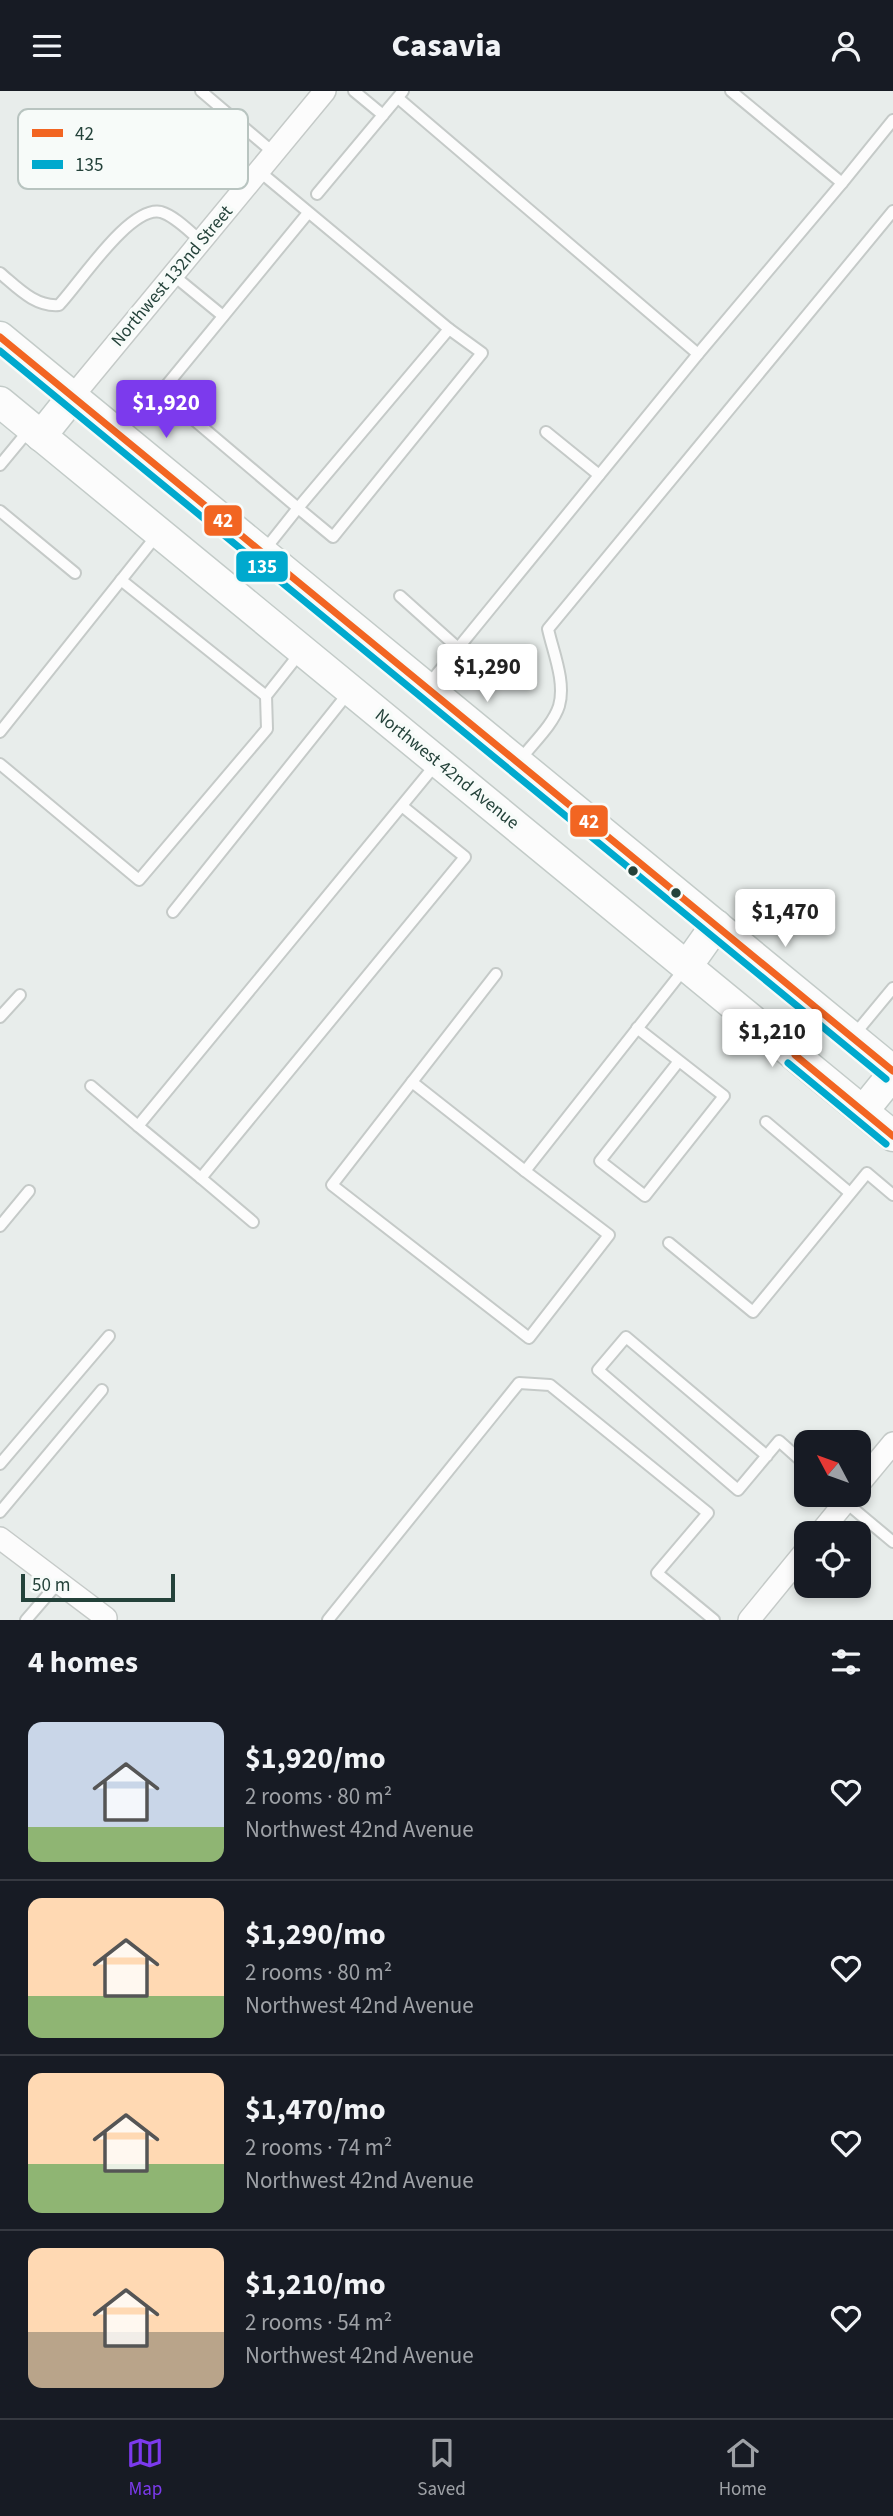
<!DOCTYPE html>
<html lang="en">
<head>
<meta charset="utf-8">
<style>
  body { margin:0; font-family:"Source Sans 3",sans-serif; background:#20242c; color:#f1f3f6; height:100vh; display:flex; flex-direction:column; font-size:26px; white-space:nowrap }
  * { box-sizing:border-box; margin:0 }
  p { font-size:23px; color:#9ea1a6 }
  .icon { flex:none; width:38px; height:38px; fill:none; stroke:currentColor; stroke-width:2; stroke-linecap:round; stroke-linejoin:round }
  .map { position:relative; height:1529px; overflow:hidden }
  .side { display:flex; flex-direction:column; background:#171b24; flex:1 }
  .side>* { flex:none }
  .needle { width:46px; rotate:311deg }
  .controls { position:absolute; left:794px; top:1339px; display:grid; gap:14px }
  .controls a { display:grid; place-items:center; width:77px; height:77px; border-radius:14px; background:#171b24; box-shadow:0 4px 10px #0003; font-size:35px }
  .scale { position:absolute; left:21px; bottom:18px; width:154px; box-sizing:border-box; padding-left:7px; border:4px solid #24423a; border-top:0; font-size:19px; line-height:24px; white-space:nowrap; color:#24423a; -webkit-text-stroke:5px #f7fbf9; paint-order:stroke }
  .price { position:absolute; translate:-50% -60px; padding:0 16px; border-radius:7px; background:#fff; color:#222; font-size:23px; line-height:46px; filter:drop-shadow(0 2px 4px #0008) }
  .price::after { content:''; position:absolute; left:50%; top:42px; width:21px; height:16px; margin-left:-10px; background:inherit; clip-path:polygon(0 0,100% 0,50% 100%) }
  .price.on { background:#7c3aed; color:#fff }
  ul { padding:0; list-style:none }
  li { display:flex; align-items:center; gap:21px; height:175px; padding:0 28px }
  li+li { border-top:2px solid #363941 }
  li span { display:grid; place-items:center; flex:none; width:196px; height:140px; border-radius:14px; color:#555 }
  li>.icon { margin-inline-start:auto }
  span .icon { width:84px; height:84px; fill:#fffc; stroke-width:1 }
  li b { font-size:30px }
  h2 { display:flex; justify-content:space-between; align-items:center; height:84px; padding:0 28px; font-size:30px }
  header { display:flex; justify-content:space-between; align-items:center; height:91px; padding:0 28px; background:#171b24; font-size:32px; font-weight:800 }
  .menu { display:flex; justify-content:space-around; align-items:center; height:98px; border-top:2px solid #363941; background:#171b24; font-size:19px; color:#9ea1a6 }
  .menu a { display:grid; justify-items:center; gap:4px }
  .menu .on { color:#7c3aed }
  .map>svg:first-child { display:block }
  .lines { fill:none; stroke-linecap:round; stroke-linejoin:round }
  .service-casing { stroke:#c5cac8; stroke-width:14 }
  .minor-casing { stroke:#c5cac8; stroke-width:24 }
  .secondary-casing { stroke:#c3cbc8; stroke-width:33 }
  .service { stroke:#fcfcfc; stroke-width:10 }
  .minor { stroke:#fcfcfc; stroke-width:21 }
  .secondary { stroke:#fcfcfc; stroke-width:30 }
  .bus-1-casing { stroke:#f7fbf9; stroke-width:12 }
  .bus-2-casing { stroke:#f7fbf9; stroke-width:12 }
  .bus-1 { stroke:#f26522; stroke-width:7 }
  .bus-2 { stroke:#00a9ce; stroke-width:7 }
  .bus-dot { fill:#24423a; stroke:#f7fbf9; stroke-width:2.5 }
  .labels { text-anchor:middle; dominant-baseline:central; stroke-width:7; stroke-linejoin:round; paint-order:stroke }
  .street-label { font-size:18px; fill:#24423a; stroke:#f7fbf9 }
  .key { fill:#f7fbf9; stroke:#b8c4c0; stroke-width:2 }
  .key-label { font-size:19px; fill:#24423a }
  .line-badge { stroke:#f7fbf9; stroke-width:2.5 }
  .badge-label { font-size:19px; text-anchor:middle; font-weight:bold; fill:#fff }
</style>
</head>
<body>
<header><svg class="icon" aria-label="menu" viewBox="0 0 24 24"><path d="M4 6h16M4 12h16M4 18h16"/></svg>Casavia<svg class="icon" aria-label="person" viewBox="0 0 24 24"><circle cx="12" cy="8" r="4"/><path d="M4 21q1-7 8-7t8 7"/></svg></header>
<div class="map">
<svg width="893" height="1529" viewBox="0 0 893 1529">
  <rect width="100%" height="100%" fill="#e8edeb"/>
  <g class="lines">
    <g class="service-casing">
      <g id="service">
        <path d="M201,0L274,62"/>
        <path d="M354,0L383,24"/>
        <path d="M731,0L842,92L893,29"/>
        <path d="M398,7L698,263"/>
        <path d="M259,80L449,238L298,417L161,301L308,122"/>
        <path d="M317,103L403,0"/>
        <path d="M0,182C18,197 35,216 59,214C80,192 130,114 161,121C175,125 190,141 201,150"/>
        <path d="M173,184L223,225"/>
        <path d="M546,341L599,384"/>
        <path d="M0,374L29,339"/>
        <path d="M0,420L75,482"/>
        <path d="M263,461L298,417L333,446L482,262L449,238"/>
        <path d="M121,489L266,605"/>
        <path d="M400,505L458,557"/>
        <path d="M428,594L698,263L842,92"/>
        <path d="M0,641L157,444"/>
        <path d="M520,669C532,653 553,634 559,615C566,591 553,561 548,538L893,120"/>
        <path d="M0,673L139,789L267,638L266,605L300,562"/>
        <path d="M402,715L465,766L201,1087L138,1035L436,673"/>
        <path d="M173,821L349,601"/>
        <path d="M496,883L412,991L525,1080L685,877"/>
        <path d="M0,926L20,904"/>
        <path d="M637,937L724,1005L645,1105L600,1070L679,970"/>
        <path d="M854,944L893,897"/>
        <path d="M412,991L332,1094L529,1247L609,1144L525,1080"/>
        <path d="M91,995L138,1035"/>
        <path d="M766,1031L850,1102"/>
        <path d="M201,1087L253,1131"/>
        <path d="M0,1135L29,1100"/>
        <path d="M669,1152L753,1221L867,1082L893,1104"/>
        <path d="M767,1365L626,1246L598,1279L738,1399L779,1350L807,1375"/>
        <path d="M0,1373L109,1245"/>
        <path d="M837,1404L893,1451"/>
        <path d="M0,1421L102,1299"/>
        <path d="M26,1529L58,1492"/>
        <path d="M328,1529L519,1292L550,1294L708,1422L657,1482L714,1529"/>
      </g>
    </g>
    <g class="minor-casing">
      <g id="minor">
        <path d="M73,305L325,0"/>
        <path d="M859,1393L893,1352"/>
        <path d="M820,1442L851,1404"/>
        <path d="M0,1447L106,1527"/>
        <path d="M749,1529L807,1458"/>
      </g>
    </g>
    <g class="secondary-casing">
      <g id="secondary">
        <path d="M0,246L893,980"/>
        <path d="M0,311L893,1045"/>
        <path d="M41,345L73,305"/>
        <path d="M687,875L716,834"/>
        <path d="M863,1020L893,983"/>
      </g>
    </g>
    <use href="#service" class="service"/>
    <use href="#minor" class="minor"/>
    <use href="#secondary" class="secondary"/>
    <g class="bus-1-casing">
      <g id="bus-1">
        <path d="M0,246L893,980"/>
        <path d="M795,964L893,1045"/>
      </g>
    </g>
    <g class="bus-2-casing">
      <g id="bus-2">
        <path d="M0,260L886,988"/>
        <path d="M788,972L886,1053"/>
      </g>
    </g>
    <use href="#bus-1" class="bus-1"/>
    <use href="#bus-2" class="bus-2"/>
  </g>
  <g class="bus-dot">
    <circle cx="633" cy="780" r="6"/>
    <circle cx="676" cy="802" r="6"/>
  </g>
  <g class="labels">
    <g class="street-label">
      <text transform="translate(172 185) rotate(-50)">Northwest 132nd Street</text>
      <text transform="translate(447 678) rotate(39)">Northwest 42nd Avenue</text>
    </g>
  </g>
  <rect x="18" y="18" width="230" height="80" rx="10" class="key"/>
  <rect x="32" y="38" width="31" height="8" fill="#f26522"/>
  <rect x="32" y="69" width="31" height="9" fill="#00a9ce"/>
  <g class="key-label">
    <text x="75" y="49">42</text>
    <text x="75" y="80">135</text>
  </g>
  <g class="line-badge">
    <rect x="203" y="413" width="40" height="33" rx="7" fill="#f26522"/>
    <rect x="235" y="459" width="54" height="33" rx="7" fill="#00a9ce"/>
    <rect x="569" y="713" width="40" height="34" rx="7" fill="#f26522"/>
  </g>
  <g class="badge-label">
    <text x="223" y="436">42</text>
    <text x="262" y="482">135</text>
    <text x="589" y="737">42</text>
  </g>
</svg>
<div class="controls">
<a><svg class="needle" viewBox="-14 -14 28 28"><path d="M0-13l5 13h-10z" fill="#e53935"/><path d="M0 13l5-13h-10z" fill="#9ea1a6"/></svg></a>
<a><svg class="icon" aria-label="locate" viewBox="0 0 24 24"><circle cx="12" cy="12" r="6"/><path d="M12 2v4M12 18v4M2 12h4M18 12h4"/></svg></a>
</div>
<div class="scale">50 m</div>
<b class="price on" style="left:166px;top:349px">$1,920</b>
<b class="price" style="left:487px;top:613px">$1,290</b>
<b class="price" style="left:785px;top:858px">$1,470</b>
<b class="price" style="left:772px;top:978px">$1,210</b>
</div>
<section class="side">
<h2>4 homes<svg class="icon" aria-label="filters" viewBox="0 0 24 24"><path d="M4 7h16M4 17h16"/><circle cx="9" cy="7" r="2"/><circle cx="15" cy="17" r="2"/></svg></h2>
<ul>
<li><span style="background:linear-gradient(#c9d6e8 75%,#8fb573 0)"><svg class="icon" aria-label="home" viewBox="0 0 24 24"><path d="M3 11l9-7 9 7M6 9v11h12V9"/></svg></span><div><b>$1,920/mo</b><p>2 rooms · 80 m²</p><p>Northwest 42nd Avenue</p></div><svg class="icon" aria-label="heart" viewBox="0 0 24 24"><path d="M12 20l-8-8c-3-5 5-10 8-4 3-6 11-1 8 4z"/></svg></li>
<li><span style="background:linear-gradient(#ffd9b3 70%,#8fb573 0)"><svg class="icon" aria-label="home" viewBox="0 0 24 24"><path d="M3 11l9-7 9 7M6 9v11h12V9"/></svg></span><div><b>$1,290/mo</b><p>2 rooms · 80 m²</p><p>Northwest 42nd Avenue</p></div><svg class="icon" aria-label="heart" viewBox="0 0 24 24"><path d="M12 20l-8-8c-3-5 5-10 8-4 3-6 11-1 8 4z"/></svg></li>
<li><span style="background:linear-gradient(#ffd9b3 65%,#8fb573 0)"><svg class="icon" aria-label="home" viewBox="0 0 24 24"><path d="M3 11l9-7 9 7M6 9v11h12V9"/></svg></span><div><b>$1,470/mo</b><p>2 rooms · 74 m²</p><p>Northwest 42nd Avenue</p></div><svg class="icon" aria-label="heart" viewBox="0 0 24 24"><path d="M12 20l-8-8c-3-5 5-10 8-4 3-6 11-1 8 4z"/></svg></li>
<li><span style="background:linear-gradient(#ffd9b3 60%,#b9a48a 0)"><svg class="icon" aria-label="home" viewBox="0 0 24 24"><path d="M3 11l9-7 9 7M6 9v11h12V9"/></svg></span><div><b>$1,210/mo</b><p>2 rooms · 54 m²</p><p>Northwest 42nd Avenue</p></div><svg class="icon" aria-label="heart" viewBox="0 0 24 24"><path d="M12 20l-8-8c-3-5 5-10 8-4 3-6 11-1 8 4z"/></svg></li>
</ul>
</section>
<nav class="menu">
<a class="on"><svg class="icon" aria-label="map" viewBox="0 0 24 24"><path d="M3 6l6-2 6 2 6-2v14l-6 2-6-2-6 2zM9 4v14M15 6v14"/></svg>Map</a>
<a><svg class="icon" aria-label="saved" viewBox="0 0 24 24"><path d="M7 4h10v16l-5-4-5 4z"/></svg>Saved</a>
<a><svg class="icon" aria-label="home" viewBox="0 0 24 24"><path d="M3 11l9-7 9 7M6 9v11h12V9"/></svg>Home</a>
</nav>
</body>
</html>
